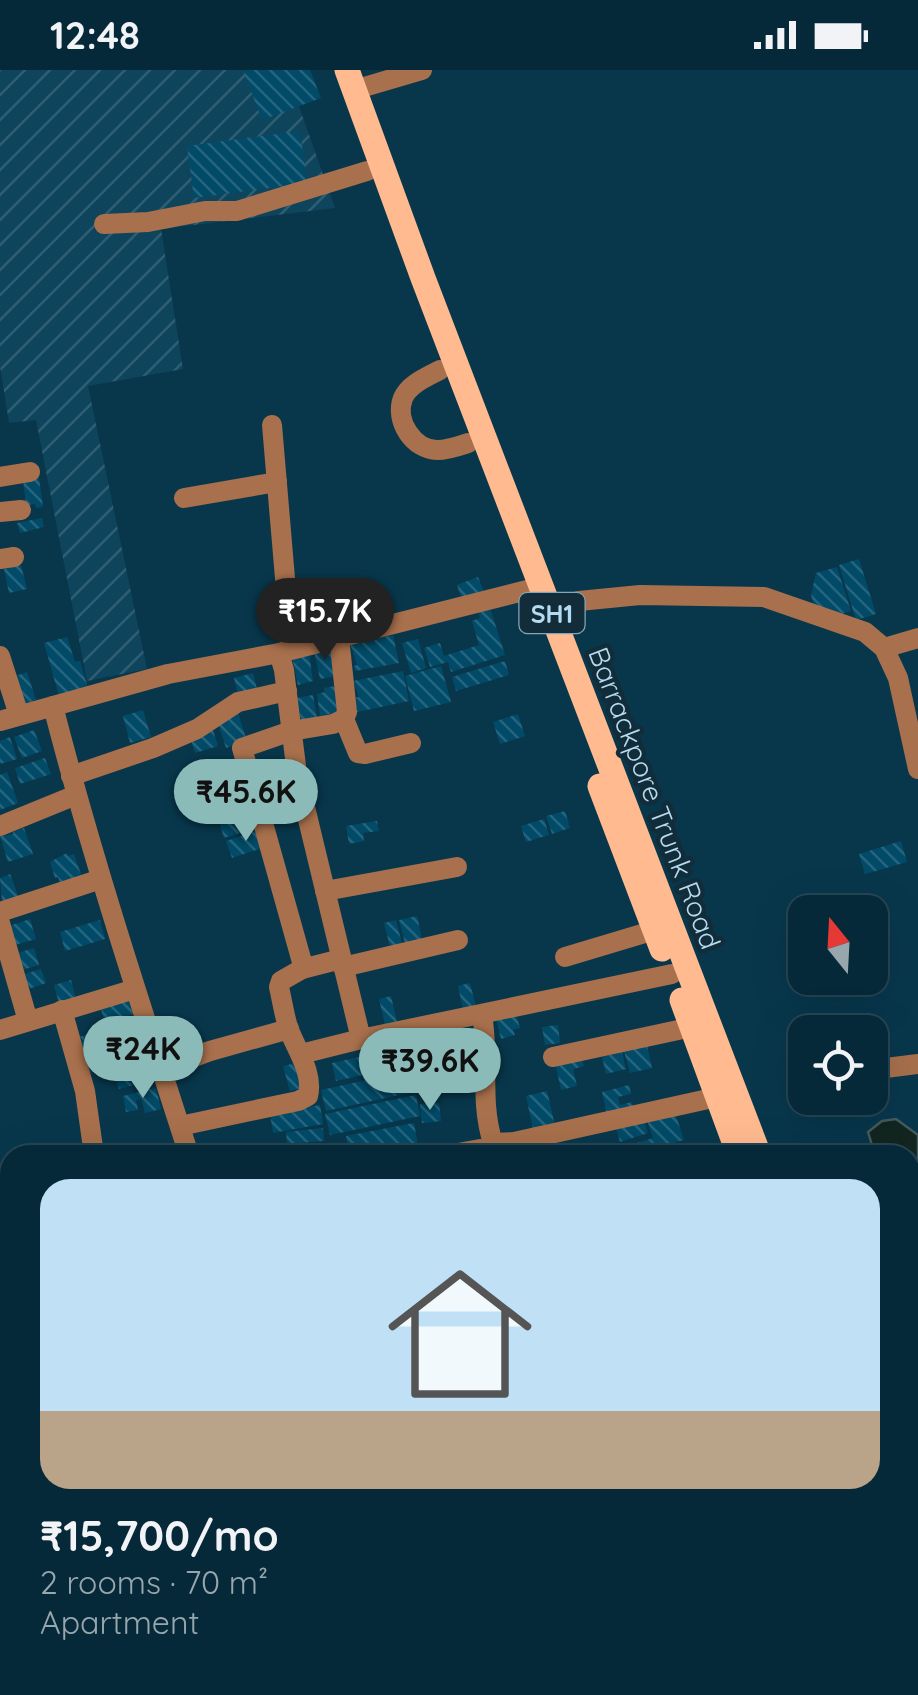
<!DOCTYPE html>
<html lang="en">
<head>
<meta charset="utf-8">
<style>
  body { margin:0; font-family:Quicksand,sans-serif; background:#0f3141; color:#f1f3f6; height:100vh; display:flex; flex-direction:column; font-size:38px; white-space:nowrap }
  * { box-sizing:border-box; margin:0 }
  p { font-size:32px; color:#98a6ae }
  .icon { flex:none; width:55px; height:55px; fill:none; stroke:currentColor; stroke-width:2; stroke-linecap:round; stroke-linejoin:round }
  .map { position:relative; flex:1; overflow:hidden }
  .drawer { position:absolute; left:0px; top:1075px; width:920px; height:550px; display:flex; flex-direction:column; background:#062939; border-radius:30px 30px 0 0; box-shadow:0 10px 40px #0002,0 0 0 2px #274553 }
  .drawer>* { flex:none }
  .needle { width:65px; rotate:342deg }
  .tools { position:absolute; left:788px; top:825px; display:grid; gap:20px }
  .tools a { display:grid; place-items:center; width:100px; height:100px; border-radius:20px; background:#062939; box-shadow:0 10px 40px #0002,0 0 0 2px #274553; font-size:50px }
  .price { position:absolute; translate:-50% -85px; padding:0 22px; border-radius:35px; background:#8bbbb9; color:#111; font-size:32px; line-height:65px; filter:drop-shadow(0 2px 5px #0008) }
  .price::after { content:''; position:absolute; left:50%; top:60px; width:30px; height:22px; margin-left:-15px; background:inherit; clip-path:polygon(0 0,100% 0,50% 100%) }
  .price.active { background:#222; color:#fff }
  ul { padding:0; list-style:none }
  li { display:grid; align-content:center; gap:20px; height:530px; padding:0 40px }
  li span { display:grid; place-items:center; height:310px; border-radius:30px; color:#555 }
  li>.icon { margin-inline-start:auto }
  span .icon { width:180px; height:180px; fill:#fffc; stroke-width:1 }
  li b { font-size:42px }
  .status { display:flex; justify-content:space-between; align-items:center; height:70px; padding:0 50px; background:#062939; direction:ltr }
  .status svg { height:28px; fill:currentColor }
  .map>svg:first-child { display:block }
  .industrial { fill:url(#industrial-furrows) }
  .water { fill:url(#water-ripples); stroke:#445c5f; stroke-width:2.5 }
  .building { fill:url(#building-back-hatch) }
  .lines { fill:none; stroke-linecap:round; stroke-linejoin:round }
  .minor { stroke:#a8704c; stroke-width:20 }
  .major { stroke:#ffba8f; stroke-width:25 }
  .labels { text-anchor:middle; dominant-baseline:central; stroke-width:9; stroke-linejoin:round; paint-order:stroke }
  .shield { fill:#122c39; stroke:#84a6ba; stroke-width:2.5 }
  .shield-label { font-size:25px; font-weight:bold; fill:#b5dbf1 }
  .street-label { font-size:28px; fill:#b5dbf1; stroke:#122c39 }
</style>
</head>
<body>
<div class="status"><b>12:48</b><svg viewBox="0 0 49 12"><path d="M0 12V9h3v3zM5 12V6h3v6zM10 12V3h3v9zM15 12V0h3v12zM26 1h20v11H26zM47 4h2v5h-2z"/></svg></div>
<div class="map">
<svg width="918" height="1625" viewBox="0 0 918 1625">
  <defs>
    <pattern id="industrial-furrows" width="10" height="10" patternUnits="userSpaceOnUse" patternTransform="scale(2.5)"><rect width="10" height="10" fill="#0e445c"/><path d="M-1 1l2-2M0 10L10 0M9 11l2-2" fill="none" stroke="#2f5e74"/></pattern>
    <pattern id="water-ripples" width="26" height="14" patternUnits="userSpaceOnUse" patternTransform="scale(2.5)"><rect width="26" height="14" fill="#132620"/><path d="M2 4q2-2 4 0t4 0M15 11q2-2 4 0t4 0" fill="none" stroke="#334541"/></pattern>
    <pattern id="building-back-hatch" width="6" height="6" patternUnits="userSpaceOnUse" patternTransform="scale(2.5)"><rect width="6" height="6" fill="#014b68"/><path d="M-1 5l2 2M0 0l6 6M5-1l2 2" fill="none" stroke="#24647e"/></pattern>
  </defs>
  <rect width="100%" height="100%" fill="#08374c"/>
  <path class="industrial" d="M0,0H286L335,138L161,159L183,299L88,316L147,599L87,611L36,350L9,353L0,296Z"/>
  <path class="water" d="M896,1049L918,1065V1123L910,1122V1085H875L868,1062L882,1051Z"/>
  <g class="building">
    <path d="M243,0H310L321,28L262,50Z"/>
    <path d="M300,61L307,113L194,128L187,76Z"/>
    <path d="M39,408L43,437L36,438L35,434L26,435L23,410Z"/>
    <path d="M42,448L44,457L20,463L17,453Z"/>
    <path d="M859,489L876,544L856,550L839,495Z"/>
    <path d="M21,495L27,519L9,523L4,499Z"/>
    <path d="M837,497L851,541L841,544L814,536L811,525L816,503Z"/>
    <path d="M478,507L485,525L463,533L457,515Z"/>
    <path d="M490,538L505,585L451,602L448,592L430,597L424,578L440,573L444,586L479,575L472,551L480,548L478,542Z"/>
    <path d="M393,565L399,593L355,601L354,596L357,595L350,574Z"/>
    <path d="M67,567L75,592L80,591L88,618L59,626L44,573Z"/>
    <path d="M418,569L426,598L411,603L402,573Z"/>
    <path d="M331,577L336,606L320,609L314,581Z"/>
    <path d="M309,583L313,611L298,615L292,587Z"/>
    <path d="M505,591L509,605L456,621L452,607Z"/>
    <path d="M441,596L451,632L414,641L405,606Z"/>
    <path d="M403,601L409,631L357,642L354,628L359,627L353,611Z"/>
    <path d="M27,602L36,630L19,636L10,608Z"/>
    <path d="M253,603L258,623L239,628L234,608Z"/>
    <path d="M335,616L339,642L320,646L317,624L325,622L324,618Z"/>
    <path d="M313,625L317,648L301,651L297,628Z"/>
    <path d="M143,640L151,667L130,673L123,646Z"/>
    <path d="M238,643L247,671L226,678L217,650Z"/>
    <path d="M518,644L525,666L500,674L493,652Z"/>
    <path d="M34,660L42,681L22,688L14,667Z"/>
    <path d="M213,660L218,676L195,683L191,670Z"/>
    <path d="M10,667L17,689L0,694V671Z"/>
    <path d="M45,688L51,704L20,714L15,698Z"/>
    <path d="M7,702L18,733L0,740V705Z"/>
    <path d="M244,724L249,738L219,748L214,733Z"/>
    <path d="M565,741L570,758L552,764L546,746Z"/>
    <path d="M251,742L256,758L224,768L219,751Z"/>
    <path d="M544,749L549,765L526,772L521,756Z"/>
    <path d="M377,751L379,761L363,763L364,771L349,774L346,756Z"/>
    <path d="M24,758L33,784L8,792L0,766L13,764V762Z"/>
    <path d="M259,760L265,777L232,788L226,771Z"/>
    <path d="M901,771L907,792L865,804L859,784Z"/>
    <path d="M67,783L68,786L74,784L83,810L62,818L58,807L55,808L50,792Z"/>
    <path d="M10,804L19,828L2,831L0,808Z"/>
    <path d="M417,846L423,873L406,877L399,850Z"/>
    <path d="M30,849L36,869L15,875L9,856Z"/>
    <path d="M100,850L105,869L65,881L60,862Z"/>
    <path d="M396,850L402,874L390,877L384,853Z"/>
    <path d="M34,878L39,895L19,901L14,884Z"/>
    <path d="M41,899L46,913L23,921L18,906Z"/>
    <path d="M71,910L76,929L59,934L54,915Z"/>
    <path d="M470,913L477,941L464,944L458,916Z"/>
    <path d="M391,926L398,956L386,959L379,929Z"/>
    <path d="M127,927L133,944L105,953L100,936Z"/>
    <path d="M516,944L520,958L513,960L515,965L501,969L496,949Z"/>
    <path d="M133,952L139,968L115,976L109,960Z"/>
    <path d="M558,955L560,973L545,975L542,957Z"/>
    <path d="M96,961L101,978L83,983L79,967Z"/>
    <path d="M464,961L466,978L441,982L439,965Z"/>
    <path d="M139,974L145,993L115,1002L109,983Z"/>
    <path d="M412,975L416,993L336,1011L332,993Z"/>
    <path d="M647,975L652,998L630,1003L624,981Z"/>
    <path d="M103,982L107,998L83,1005L79,989Z"/>
    <path d="M436,982L439,998L421,1001L419,985Z"/>
    <path d="M622,982L626,999L606,1004L602,987Z"/>
    <path d="M581,987L584,996L573,999L577,1016L561,1020L555,992Z"/>
    <path d="M296,993L303,1018L290,1021L283,996Z"/>
    <path d="M134,999L138,1014L119,1019L115,1005Z"/>
    <path d="M417,999L422,1020L326,1041L321,1020Z"/>
    <path d="M629,1015L631,1024L618,1027L620,1035L632,1032L635,1042L608,1049L602,1022Z"/>
    <path d="M156,1018L161,1039L145,1043L141,1029L136,1030L138,1040L126,1042L123,1026Z"/>
    <path d="M547,1021L556,1060L534,1064L526,1026Z"/>
    <path d="M416,1025L420,1046L330,1065L325,1044Z"/>
    <path d="M439,1033L441,1051L422,1053L420,1034Z"/>
    <path d="M320,1035L323,1054L273,1063L270,1044Z"/>
    <path d="M675,1042L684,1070L630,1085L627,1076L653,1068L647,1050Z"/>
    <path d="M644,1050L648,1063L620,1072L616,1058Z"/>
    <path d="M414,1053L418,1075L369,1085H349L346,1066Z"/>
    <path d="M323,1058L324,1071L287,1074L286,1062Z"/>
    <path d="M10,1358V1411L0,1412V1360Z"/>
    <path d="M166,1615H189L192,1625H134Z"/>
    <path d="M536,1615H578L579,1625H537Z"/>
    <path d="M730,1615H771L772,1625H731Z"/>
  </g>
  <g class="lines">
    <g class="minor">
      <path d="M354,20L422,0"/>
      <path d="M104,154L148,152L205,141H237L367,101"/>
      <path d="M440,300C427,307 409,314 403,328C394,351 414,380 437,380C448,380 459,376 468,373"/>
      <path d="M272,355L291,579"/>
      <path d="M0,407L30,402"/>
      <path d="M184,428L277,412"/>
      <path d="M0,442L21,440"/>
      <path d="M0,489L14,487"/>
      <path d="M550,537L579,531L640,525L764,527L865,562L884,578L898,608L918,699"/>
      <path d="M884,578L918,568"/>
      <path d="M279,583L284,600L297,704L361,969L672,904"/>
      <path d="M0,586L19,645"/>
      <path d="M53,636C92,788 141,936 189,1085"/>
      <path d="M344,649L358,683L365,684L411,673"/>
      <path d="M0,651L168,604L279,583L543,516"/>
      <path d="M71,706L153,678L197,659L238,632L287,621"/>
      <path d="M0,756L76,725"/>
      <path d="M325,821L457,797"/>
      <path d="M0,842L101,809"/>
      <path d="M0,853L28,951"/>
      <path d="M565,887L655,860"/>
      <path d="M343,897L458,870"/>
      <path d="M302,899L341,889"/>
      <path d="M62,940L85,1021L94,1085"/>
      <path d="M482,945C490,988 479,1030 493,1073L514,1072L717,1027"/>
      <path d="M0,960L135,919"/>
      <path d="M301,984L361,969"/>
      <path d="M553,987L692,957"/>
      <path d="M161,999L210,981L289,959"/>
      <path d="M870,1000L918,994"/>
      <path d="M180,1056L298,1031L308,1026C314,1002 295,978 288,957C284,944 282,930 279,917L281,911L302,899V892L242,678L291,661L333,654L344,649L347,642L339,567"/>
      <path d="M447,1085L480,1079"/>
      <path d="M0,1104H10"/>
      <path d="M910,1164L918,1160"/>
      <path d="M0,1191L10,1188"/>
      <path d="M0,1341L10,1339"/>
      <path d="M3,1518L10,1543"/>
      <path d="M30,1615L33,1625"/>
      <path d="M526,1615L527,1625"/>
      <path d="M618,1615L619,1625"/>
      <path d="M812,1615V1625"/>
      <path d="M345,1616L361,1615"/>
    </g>
    <g class="major">
      <path d="M347,0L423,208L759,1085"/>
      <path d="M600,716L662,879"/>
      <path d="M682,930L739,1085"/>
      <path d="M910,1481L918,1502"/>
      <path d="M910,1540L918,1561"/>
    </g>
  </g>
  <g class="labels">
    <rect class="shield" x="519.5" y="523" width="65" height="40" rx="8"/>
    <g class="shield-label">
      <text x="552" y="543">SH1</text>
    </g>
    <g class="street-label">
      <text transform="translate(655 728) rotate(69)">Barrackpore Trunk Road</text>
    </g>
  </g>
</svg>
<div class="tools">
<a><svg class="needle" viewBox="-14 -14 28 28"><path d="M0-13l5 13h-10z" fill="#e53935"/><path d="M0 13l5-13h-10z" fill="#98a6ae"/></svg></a>
<a><svg class="icon" aria-label="locate" viewBox="0 0 24 24"><circle cx="12" cy="12" r="6"/><path d="M12 2v4M12 18v4M2 12h4M18 12h4"/></svg></a>
</div>
<b class="price active" style="left:325px;top:593px">₹15.7K</b>
<b class="price" style="left:246px;top:774px">₹45.6K</b>
<b class="price" style="left:143px;top:1031px">₹24K</b>
<b class="price" style="left:430px;top:1043px">₹39.6K</b>
<section class="drawer">
<ul>
<li><span style="background:linear-gradient(#bfe0f5 75%,#b9a48a 0)"><svg class="icon" aria-label="home" viewBox="0 0 24 24"><path d="M3 11l9-7 9 7M6 9v11h12V9"/></svg></span><div><b>₹15,700/mo</b><p>2 rooms · 70 m²</p><p>Apartment</p></div></li>
</ul>
</section>
</div>
</body>
</html>
